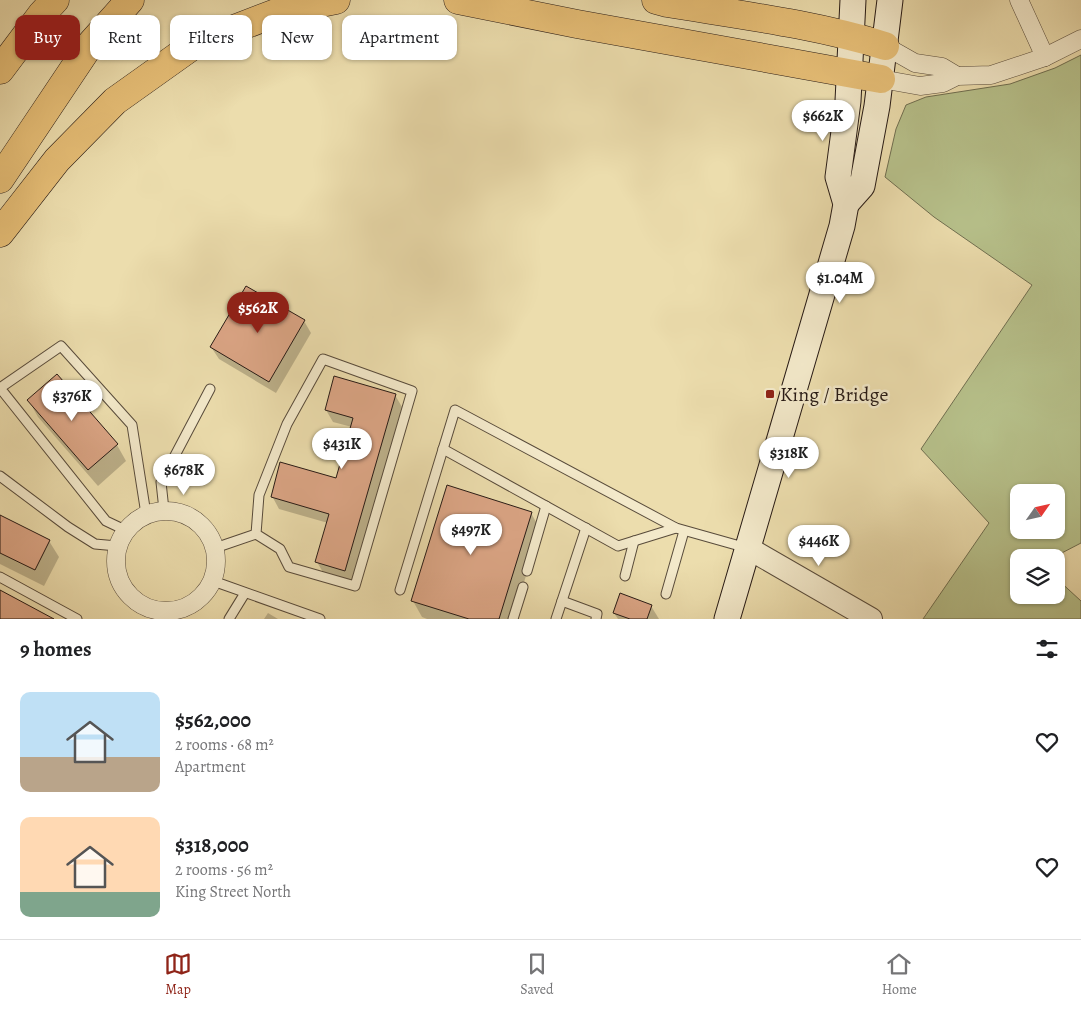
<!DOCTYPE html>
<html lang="en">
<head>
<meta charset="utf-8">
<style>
  body { margin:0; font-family:Alegreya,serif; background:#f6f6f6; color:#202124; height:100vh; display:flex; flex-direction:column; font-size:19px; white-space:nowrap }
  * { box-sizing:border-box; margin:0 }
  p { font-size:16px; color:#757577 }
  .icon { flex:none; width:28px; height:28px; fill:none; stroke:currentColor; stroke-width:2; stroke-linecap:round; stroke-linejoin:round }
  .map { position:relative; height:619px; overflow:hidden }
  .drawer { display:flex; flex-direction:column; background:#fff; flex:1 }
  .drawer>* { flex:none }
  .banner { position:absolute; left:15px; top:15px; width:500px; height:45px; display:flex; gap:10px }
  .needle { width:32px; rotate:56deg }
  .controls { position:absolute; left:1010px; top:484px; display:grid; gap:10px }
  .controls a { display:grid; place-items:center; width:55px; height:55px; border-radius:10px; background:#fff; box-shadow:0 1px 4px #0004; font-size:25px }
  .price { position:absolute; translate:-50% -42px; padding:0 11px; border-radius:18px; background:#fff; color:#222; font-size:16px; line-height:32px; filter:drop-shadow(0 1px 2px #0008) }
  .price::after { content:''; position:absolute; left:50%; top:30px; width:15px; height:11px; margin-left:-8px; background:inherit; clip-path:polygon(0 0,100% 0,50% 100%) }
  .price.current { background:#8f2418; color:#fff }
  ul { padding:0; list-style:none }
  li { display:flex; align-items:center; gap:15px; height:125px; padding:0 20px }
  li span { display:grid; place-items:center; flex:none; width:140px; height:100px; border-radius:10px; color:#555 }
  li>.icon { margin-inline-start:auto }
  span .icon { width:60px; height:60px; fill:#fffc; stroke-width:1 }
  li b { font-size:21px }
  h2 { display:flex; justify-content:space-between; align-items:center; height:60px; padding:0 20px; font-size:21px }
  .pill { padding:0 18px; border-radius:10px; background:#fff; box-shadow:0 1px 4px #0004; font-size:18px; line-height:45px }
  .pill.current { background:#8f2418; color:#fff }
  .dock { display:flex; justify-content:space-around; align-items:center; height:70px; border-top:1px solid #e0e0e0; background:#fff; font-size:14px; color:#757577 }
  .dock a { display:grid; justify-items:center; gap:2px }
  .dock .current { color:#8f2418 }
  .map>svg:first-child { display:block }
  .green { fill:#b7c18b; stroke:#6f6e50; fill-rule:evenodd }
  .shadow { fill:#0003 }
  .building { fill:#dba585; stroke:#271a15 }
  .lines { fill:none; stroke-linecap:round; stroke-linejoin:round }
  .service-casing { stroke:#584b3b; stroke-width:11 }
  .minor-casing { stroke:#584b3b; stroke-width:19 }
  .tertiary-casing { stroke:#584b3b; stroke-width:24 }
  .secondary-casing { stroke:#271a15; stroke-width:27 }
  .motorway-casing { stroke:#271a15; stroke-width:29 }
  .service { stroke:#f3e9ca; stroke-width:9 }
  .minor { stroke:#f3e9ca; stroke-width:18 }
  .tertiary { stroke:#f3e9ca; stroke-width:22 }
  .secondary { stroke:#f3e9ca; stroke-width:25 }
  .motorway { stroke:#e6be76; stroke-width:28 }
  .poi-dot { fill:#8f2418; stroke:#f3e9ca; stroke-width:2 }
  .labels { text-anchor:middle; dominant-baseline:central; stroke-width:5; stroke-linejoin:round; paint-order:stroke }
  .poi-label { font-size:20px; fill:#271a15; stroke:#f3e9ca; text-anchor:start }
</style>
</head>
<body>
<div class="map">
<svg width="1081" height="619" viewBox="0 0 1081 619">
  <rect width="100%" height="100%" fill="#ecddad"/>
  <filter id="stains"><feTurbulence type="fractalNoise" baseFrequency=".004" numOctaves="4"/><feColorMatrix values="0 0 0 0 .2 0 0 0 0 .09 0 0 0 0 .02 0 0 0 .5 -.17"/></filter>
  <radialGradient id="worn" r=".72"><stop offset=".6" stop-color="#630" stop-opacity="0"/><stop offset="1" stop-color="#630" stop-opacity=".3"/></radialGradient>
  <path class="green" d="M1081,55V543L1054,557L1019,558V595H1056V578L1081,601V619H923L989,523L921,449L1032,285L934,217L885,177L896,129L906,105L926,97L1010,84L1055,68ZM1019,492H1056V530H1019Z"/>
  <g class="shadow">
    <path d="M304,321L311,333L276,393L219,359L211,347Z"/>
    <path d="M395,395L402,407L352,582L324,574L317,562L328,523L279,509L272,496L337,480L352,427L333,422L326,410Z"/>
    <path d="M29,401L117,445L126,461L98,486L38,417Z"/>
    <path d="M531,513L540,529L513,619H427L422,617L413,601Z"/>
    <path d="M0,516L49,541L59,557L44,586L0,564Z"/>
    <path d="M651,606L659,619H618L614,613Z"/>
    <path d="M268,613L278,619H264Z"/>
  </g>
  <g class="building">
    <path d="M246,286L305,320L269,382L210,347Z"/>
    <path d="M57,374L118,444L88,470L27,400Z"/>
    <path d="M334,376L396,394L345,571L315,562L329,514L271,497L280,462L336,478L353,418L325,410Z"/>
    <path d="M447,485L532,512L499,619H469L411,601Z"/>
    <path d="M0,515L50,540L35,570L0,553Z"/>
    <path d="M0,590L54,619H0Z"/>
    <path d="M620,593L652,605L647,619H630L613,613Z"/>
  </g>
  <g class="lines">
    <g class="service-casing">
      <g id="service">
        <path d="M443,449L618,546L676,528"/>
        <path d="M0,476L68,527L95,544L117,546"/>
        <path d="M164,510L161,482L210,389"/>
        <path d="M125,530L106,521L0,388L61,346L132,425L146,514"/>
        <path d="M215,548L256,534L259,495L287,424L323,359L412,391L355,586L289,567L280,549L256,534"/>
        <path d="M527,571L546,506"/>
        <path d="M625,576L634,541"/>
        <path d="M0,577L77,619"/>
        <path d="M213,581L320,619"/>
        <path d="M400,590L455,410L676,528L747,548"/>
        <path d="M666,594L684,531"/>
        <path d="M562,601L597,614L596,619"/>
        <path d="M229,619L245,593"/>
        <path d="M513,619L523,587"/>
        <path d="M556,619L586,528"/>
      </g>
    </g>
    <g class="minor-casing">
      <g id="minor">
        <path d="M1019,0L1045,57"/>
        <path d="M885,46L915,63L942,67L957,76"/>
        <path d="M881,79L920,86L943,83L957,76L991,75L1045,57L1081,39"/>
        <circle cx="166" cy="561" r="50"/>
      </g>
    </g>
    <g class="tertiary-casing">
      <path id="tertiary" d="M748,548L871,619"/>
    </g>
    <g class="secondary-casing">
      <g id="secondary">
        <path d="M846,204L862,186L877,106L890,0"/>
        <path d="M727,619L842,226L846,204L838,177L848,101L853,0"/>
      </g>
    </g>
    <g class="motorway-casing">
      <g id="motorway">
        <path d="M458,0L577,24L881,79"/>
        <path d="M656,0L667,3C740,15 814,24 885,46"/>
        <path d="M0,70L42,14L55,0"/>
        <path d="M0,179L89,46L130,0"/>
        <path d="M0,233L57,160L115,101L195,44L281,11L336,0"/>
      </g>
    </g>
    <use href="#service" class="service"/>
    <use href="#minor" class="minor"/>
    <use href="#tertiary" class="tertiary"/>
    <use href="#secondary" class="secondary"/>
    <use href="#motorway" class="motorway"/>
  </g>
  <rect class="poi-dot" x="765" y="389" width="10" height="10" rx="2.5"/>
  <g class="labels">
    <g class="poi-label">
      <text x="780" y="394">King / Bridge</text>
    </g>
  </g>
  <rect width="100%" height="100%" filter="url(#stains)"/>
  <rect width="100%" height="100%" fill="url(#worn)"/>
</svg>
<div class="controls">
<a><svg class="needle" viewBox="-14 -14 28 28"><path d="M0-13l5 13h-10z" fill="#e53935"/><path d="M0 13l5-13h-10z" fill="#757577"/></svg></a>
<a><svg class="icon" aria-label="layers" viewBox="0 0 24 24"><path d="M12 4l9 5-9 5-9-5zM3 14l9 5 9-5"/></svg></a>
</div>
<b class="price" style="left:823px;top:142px">$662K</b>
<b class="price" style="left:840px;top:304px">$1.04M</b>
<b class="price current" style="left:258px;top:334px">$562K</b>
<b class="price" style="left:72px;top:422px">$376K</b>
<b class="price" style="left:342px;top:470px">$431K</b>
<b class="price" style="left:789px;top:479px">$318K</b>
<b class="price" style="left:184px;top:496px">$678K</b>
<b class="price" style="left:471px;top:556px">$497K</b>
<b class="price" style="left:819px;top:567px">$446K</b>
<div class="banner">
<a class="pill current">Buy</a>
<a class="pill">Rent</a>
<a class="pill">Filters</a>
<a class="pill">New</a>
<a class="pill">Apartment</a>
</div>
</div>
<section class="drawer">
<h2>9 homes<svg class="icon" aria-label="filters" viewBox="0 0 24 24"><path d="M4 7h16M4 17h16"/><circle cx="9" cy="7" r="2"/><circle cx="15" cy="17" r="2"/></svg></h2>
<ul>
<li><span style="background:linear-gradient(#bfe0f5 65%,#b9a48a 0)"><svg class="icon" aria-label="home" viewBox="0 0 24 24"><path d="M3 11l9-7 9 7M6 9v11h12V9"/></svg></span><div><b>$562,000</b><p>2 rooms · 68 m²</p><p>Apartment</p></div><svg class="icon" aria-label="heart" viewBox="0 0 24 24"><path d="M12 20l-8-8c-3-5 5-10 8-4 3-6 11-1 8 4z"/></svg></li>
<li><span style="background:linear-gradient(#ffd9b3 75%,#7fa58c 0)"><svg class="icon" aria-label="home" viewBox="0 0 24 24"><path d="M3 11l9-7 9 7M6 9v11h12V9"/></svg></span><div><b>$318,000</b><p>2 rooms · 56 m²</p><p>King Street North</p></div><svg class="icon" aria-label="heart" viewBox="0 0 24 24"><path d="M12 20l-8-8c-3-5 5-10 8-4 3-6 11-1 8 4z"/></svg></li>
</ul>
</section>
<nav class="dock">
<a class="current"><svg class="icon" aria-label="map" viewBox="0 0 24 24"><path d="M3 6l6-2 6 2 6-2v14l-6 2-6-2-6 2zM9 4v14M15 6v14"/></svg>Map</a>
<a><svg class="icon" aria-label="saved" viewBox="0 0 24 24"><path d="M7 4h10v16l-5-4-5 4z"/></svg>Saved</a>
<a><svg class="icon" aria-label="home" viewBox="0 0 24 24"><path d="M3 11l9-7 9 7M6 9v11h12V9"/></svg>Home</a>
</nav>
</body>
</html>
